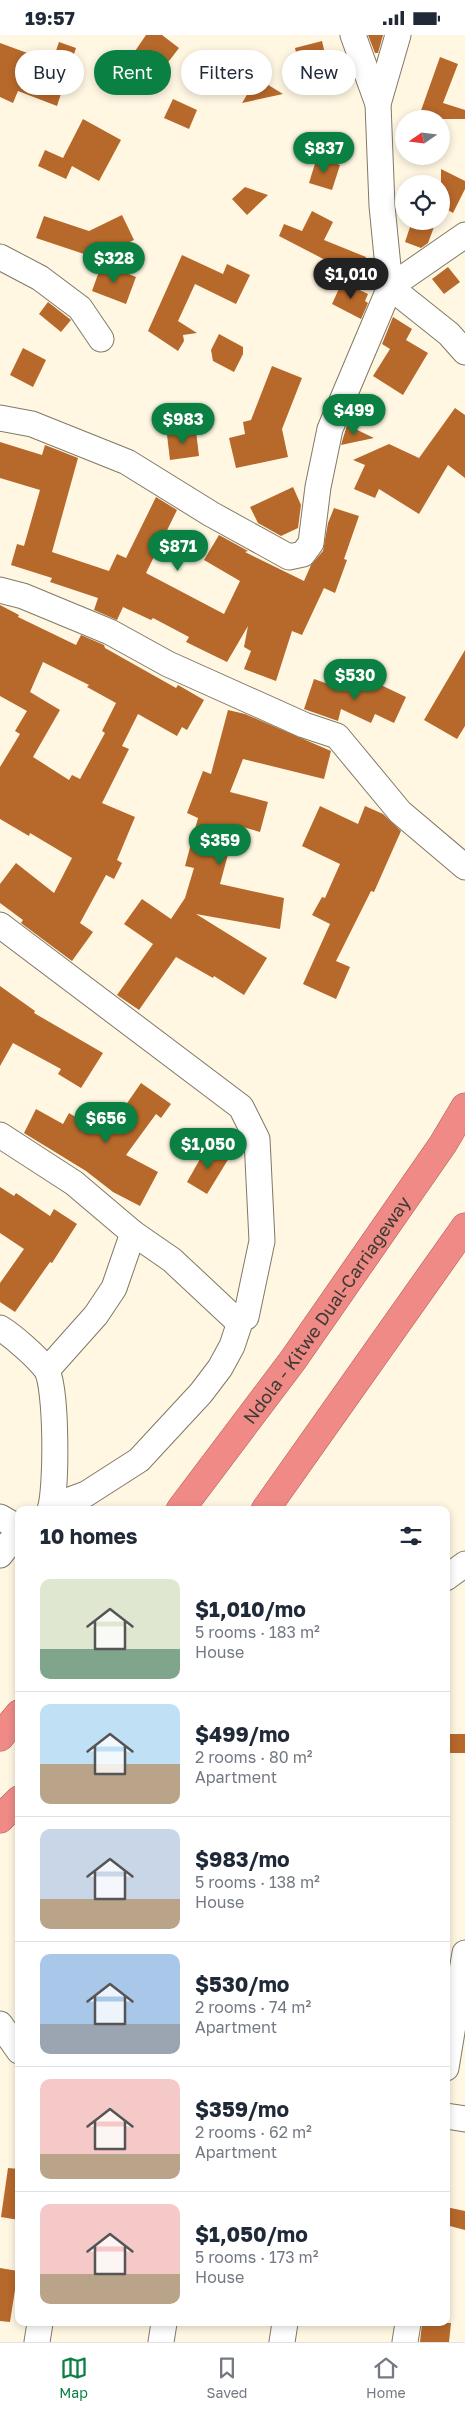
<!DOCTYPE html>
<html lang="en">
<head>
<meta charset="utf-8">
<style>
  body { margin:0; font-family:"Golos Text",sans-serif; background:#f6f6f7; color:#1f2937; height:100vh; display:flex; flex-direction:column; font-size:19px; white-space:nowrap }
  * { box-sizing:border-box; margin:0 }
  p { font-size:16px; color:#747a83 }
  .icon { flex:none; width:28px; height:28px; fill:none; stroke:currentColor; stroke-width:2; stroke-linecap:round; stroke-linejoin:round }
  .map { position:relative; flex:1; overflow:hidden }
  .panel { position:absolute; left:15px; top:1471px; width:435px; height:820px; display:flex; flex-direction:column; background:#fff; border-radius:10px; box-shadow:0 2px 8px #0003 }
  .panel>* { flex:none }
  .hud { position:absolute; left:15px; top:15px; width:435px; height:45px; display:flex; gap:10px }
  .needle { width:32px; rotate:256deg }
  .controls { position:absolute; left:395px; top:75px; display:grid; gap:10px }
  .controls a { display:grid; place-items:center; width:55px; height:55px; border-radius:50%; background:#fff; box-shadow:0 2px 8px #0003; font-size:25px }
  .price { position:absolute; translate:-50% -42px; padding:0 11px; border-radius:18px; background:#0b8043; color:#fff; font-size:16px; line-height:32px; filter:drop-shadow(0 1px 2px #0008) }
  .price::after { content:''; position:absolute; left:50%; top:30px; width:15px; height:11px; margin-left:-8px; background:inherit; clip-path:polygon(0 0,100% 0,50% 100%) }
  .price.selected { background:#222; color:#fff }
  ul { padding:0; list-style:none }
  li { display:flex; align-items:center; gap:15px; height:125px; padding:0 25px }
  li+li { border-top:1px solid #e0e1e3 }
  li span { display:grid; place-items:center; flex:none; width:140px; height:100px; border-radius:10px; color:#555 }
  li>.icon { margin-inline-start:auto }
  span .icon { width:60px; height:60px; fill:#fffc; stroke-width:1 }
  li b { font-size:21px }
  h2 { display:flex; justify-content:space-between; align-items:center; height:60px; padding:0 25px; font-size:21px }
  .pill { padding:0 18px; border-radius:22px; background:#fff; box-shadow:0 2px 8px #0003; font-size:18px; line-height:45px }
  .pill.selected { background:#0b8043; color:#fff }
  .status { display:flex; justify-content:space-between; align-items:center; height:35px; padding:0 25px; background:#fff; direction:ltr }
  .status svg { height:14px; fill:currentColor }
  .tab-bar { display:flex; justify-content:space-around; align-items:center; height:70px; border-top:1px solid #e0e1e3; background:#fff; font-size:14px; color:#747a83 }
  .tab-bar a { display:grid; justify-items:center; gap:2px }
  .tab-bar .selected { color:#0b8043 }
  .map>svg:first-child { display:block }
  .building { fill:#b7682b; fill-rule:evenodd }
  .lines { fill:none; stroke-linecap:round; stroke-linejoin:round }
  .minor-casing { stroke:#807966; stroke-width:27 }
  .trunk-casing { stroke:#ae5b55; stroke-width:29 }
  .minor { stroke:#fff; stroke-width:25 }
  .trunk { stroke:#ef8a86; stroke-width:28 }
  .labels { text-anchor:middle; dominant-baseline:central; stroke-width:5; stroke-linejoin:round; paint-order:stroke }
  .street-label { font-size:18px; fill:#3e3b33; stroke:#fff }
</style>
</head>
<body>
<div class="status"><b>19:57</b><svg viewBox="0 0 49 12"><path d="M0 12V9h3v3zM5 12V6h3v6zM10 12V3h3v9zM15 12V0h3v12zM26 1h20v11H26zM47 4h2v5h-2z"/></svg></div>
<div class="map">
<svg width="465" height="2307" viewBox="0 0 465 2307">
  <rect width="100%" height="100%" fill="#fff7e2"/>
  <g class="building">
    <path d="M146,0H162L179,13L159,39L133,19Z"/>
    <path d="M368,0H383L378,18H375Z"/>
    <path d="M322,6L332,49L304,55L295,13Z"/>
    <path d="M59,7L76,13L57,71L18,56L13,68L0,62V8L52,27Z"/>
    <path d="M440,22L458,29L443,68L465,75V84H418Z"/>
    <path d="M257,43L283,59L242,68Z"/>
    <path d="M173,64L197,75L189,94L164,83Z"/>
    <path d="M83,84L121,105L99,146L72,131L66,144L38,131L45,115L63,123Z"/>
    <path d="M317,122L340,130L332,155L309,148Z"/>
    <path d="M441,134L465,146V154L453,178L441,171Z"/>
    <path d="M245,152L268,160L247,180L232,164Z"/>
    <path d="M312,176L333,187L324,205L366,222L357,247L330,236L333,229L279,201L284,189L302,196Z"/>
    <path d="M122,180L134,205L96,223L36,203L44,181L89,196Z"/>
    <path d="M412,186L434,192L428,208L421,213L405,207Z"/>
    <path d="M182,220L223,239L227,229L250,240L236,269L195,249L178,286L197,298L183,300L184,306L178,316L148,296Z"/>
    <path d="M102,228L136,242L126,269L92,256Z"/>
    <path d="M448,232L460,247L444,259L432,244Z"/>
    <path d="M342,247L368,259L365,266L368,268L361,284L332,269Z"/>
    <path d="M48,267L71,285L61,297L39,279Z"/>
    <path d="M393,282L412,294L406,305L428,318L403,360L373,341L390,314L382,309Z"/>
    <path d="M219,299L243,312V319L234,337L213,326L211,315Z"/>
    <path d="M23,313L46,325L33,352L10,340Z"/>
    <path d="M272,331L302,343L282,394L288,422L236,433L229,403L245,399L243,387L251,385Z"/>
    <path d="M455,373L465,380V443L448,430L419,479L379,454L375,463L354,454L365,430L353,425L389,409L419,423Z"/>
    <path d="M347,390L374,403L341,410Z"/>
    <path d="M196,396L199,421L170,425L167,400Z"/>
    <path d="M0,407L42,420L45,410L78,423L52,517L109,536L117,519L126,523L156,462L177,475L146,538L224,579L240,546L204,525L219,500L248,516L245,517L304,546L311,530L323,516L328,488L334,473L359,481L344,524L347,525L335,558L324,553L302,600L292,596L276,646L244,634L251,616L244,612L248,591L227,627L186,607L189,602L153,583L151,585L123,572L117,585L94,575L98,563L50,547L52,543L11,530L17,509L24,511L40,455L0,443Z"/>
    <path d="M293,452L301,470L298,493L281,501L258,488L250,472Z"/>
    <path d="M0,570L19,580L18,582L76,610L81,600L104,610L105,613L176,653L178,650L204,665L187,695L182,692L177,701L138,679L122,711L129,714L102,768L135,782L117,825L122,828L114,844L106,840L80,888L93,897L72,926L21,888L23,885L0,868V849L16,828L54,858L72,823L30,798L29,801L0,784V732L20,699L15,696L27,676L0,661ZM43,627L89,650L87,652L116,668L102,696L105,698L80,744L72,740L69,745L33,722L60,675L30,657Z"/>
    <path d="M465,615V691L457,704L424,685Z"/>
    <path d="M362,641L406,662L394,688L375,679L371,688L341,674L338,686L304,674L314,644L354,658Z"/>
    <path d="M228,675L245,679L331,716L324,744L243,724L230,757L268,767L260,797L236,790L220,849L284,863L280,894L196,879L267,923L244,960L214,941L213,943L176,922L139,975L117,960L153,909L124,889L142,864L171,884L185,863L194,833L185,831L198,783L187,778L203,736L211,739Z"/>
    <path d="M320,771L358,789L365,771L383,779L401,796L374,857L371,856L336,926L350,932L336,964L303,949L330,889L312,880L322,862L325,863L340,829L302,811Z"/>
    <path d="M0,951L35,976L34,978L103,1018L81,1053L58,1039L61,1034L13,1008L0,1031Z"/>
    <path d="M141,1048L171,1069L161,1083L156,1079L126,1120L158,1137L140,1171L113,1157L86,1136L24,1098L36,1074L63,1089L69,1078L105,1100Z"/>
    <path d="M208,1110L229,1123L207,1159L187,1147Z"/>
    <path d="M0,1152L14,1161L16,1158L50,1181L54,1174L77,1189L52,1228L50,1227L15,1277L0,1267V1248L24,1214L0,1198Z"/>
    <rect x="446" y="1699" width="19" height="19"/>
    <path d="M8,2133L19,2134V2185L1,2182Z"/>
    <path d="M446,2172L465,2176V2195L446,2190Z"/>
    <path d="M0,2233L18,2236L10,2287L0,2286Z"/>
    <path d="M422,2288H451L449,2307H420Z"/>
  </g>
  <g class="lines">
    <g class="minor-casing">
      <g id="minor">
        <path d="M353,0L378,69"/>
        <path d="M398,0L378,69L382,171L390,252L465,200"/>
        <path d="M0,222L40,243L80,273L101,304"/>
        <path d="M0,383L32,389L127,427L211,479L289,522L303,519L311,508L318,452L330,394L390,252L449,299L465,317"/>
        <path d="M0,555L23,561L110,597L168,629L304,690L337,701L400,777L465,832"/>
        <path d="M0,890L241,1072L257,1104L262,1206L246,1282L241,1284L232,1311L220,1333L201,1358L139,1425L86,1459L51,1472"/>
        <path d="M0,1100L74,1148L133,1198L172,1225L235,1284H241"/>
        <path d="M0,1293C13,1301 36,1321 46,1334C57,1350 57,1454 50,1475"/>
        <path d="M47,1335L96,1280L114,1253L133,1198"/>
        <path d="M0,1482L19,1493"/>
        <path d="M0,1520L19,1496"/>
        <path d="M446,1543L465,1529"/>
        <path d="M0,1989L19,2016"/>
        <path d="M446,2033L465,1918"/>
        <path d="M446,2081L465,2084"/>
        <path d="M37,2307L40,2288"/>
        <path d="M161,2307L164,2288"/>
        <path d="M282,2307L285,2288"/>
        <path d="M405,2307L408,2288"/>
      </g>
    </g>
    <g class="trunk-casing">
      <g id="trunk">
        <path id="s1" d="M180,1475L293,1325L443,1109L465,1072"/>
        <path d="M265,1475L465,1192"/>
        <path d="M0,1702L19,1679"/>
        <path d="M0,1784L19,1765"/>
      </g>
    </g>
    <use href="#minor" class="minor"/>
    <use href="#trunk" class="trunk"/>
  </g>
  <g class="labels">
    <g class="street-label">
      <text stroke="none"><textPath href="#s1" startOffset="248">Ndola - Kitwe Dual-Carriageway</textPath></text>
    </g>
  </g>
</svg>
<div class="controls">
<a><svg class="needle" viewBox="-14 -14 28 28"><path d="M0-13l5 13h-10z" fill="#e53935"/><path d="M0 13l5-13h-10z" fill="#747a83"/></svg></a>
<a><svg class="icon" aria-label="locate" viewBox="0 0 24 24"><circle cx="12" cy="12" r="6"/><path d="M12 2v4M12 18v4M2 12h4M18 12h4"/></svg></a>
</div>
<b class="price" style="left:324px;top:139px">$837</b>
<b class="price" style="left:114px;top:249px">$328</b>
<b class="price selected" style="left:351px;top:265px">$1,010</b>
<b class="price" style="left:354px;top:401px">$499</b>
<b class="price" style="left:183px;top:410px">$983</b>
<b class="price" style="left:178px;top:537px">$871</b>
<b class="price" style="left:355px;top:666px">$530</b>
<b class="price" style="left:220px;top:831px">$359</b>
<b class="price" style="left:106px;top:1109px">$656</b>
<b class="price" style="left:208px;top:1135px">$1,050</b>
<div class="hud">
<a class="pill">Buy</a>
<a class="pill selected">Rent</a>
<a class="pill">Filters</a>
<a class="pill">New</a>
</div>
<section class="panel">
<h2>10 homes<svg class="icon" aria-label="filters" viewBox="0 0 24 24"><path d="M4 7h16M4 17h16"/><circle cx="9" cy="7" r="2"/><circle cx="15" cy="17" r="2"/></svg></h2>
<ul>
<li><span style="background:linear-gradient(#dfe7d0 70%,#7fa58c 0)"><svg class="icon" aria-label="home" viewBox="0 0 24 24"><path d="M3 11l9-7 9 7M6 9v11h12V9"/></svg></span><div><b>$1,010/mo</b><p>5 rooms · 183 m²</p><p>House</p></div></li>
<li><span style="background:linear-gradient(#bfe0f5 60%,#b9a48a 0)"><svg class="icon" aria-label="home" viewBox="0 0 24 24"><path d="M3 11l9-7 9 7M6 9v11h12V9"/></svg></span><div><b>$499/mo</b><p>2 rooms · 80 m²</p><p>Apartment</p></div></li>
<li><span style="background:linear-gradient(#c9d6e8 70%,#b9a48a 0)"><svg class="icon" aria-label="home" viewBox="0 0 24 24"><path d="M3 11l9-7 9 7M6 9v11h12V9"/></svg></span><div><b>$983/mo</b><p>5 rooms · 138 m²</p><p>House</p></div></li>
<li><span style="background:linear-gradient(#a9c7e8 70%,#9aa5b1 0)"><svg class="icon" aria-label="home" viewBox="0 0 24 24"><path d="M3 11l9-7 9 7M6 9v11h12V9"/></svg></span><div><b>$530/mo</b><p>2 rooms · 74 m²</p><p>Apartment</p></div></li>
<li><span style="background:linear-gradient(#f6c9c9 75%,#b9a48a 0)"><svg class="icon" aria-label="home" viewBox="0 0 24 24"><path d="M3 11l9-7 9 7M6 9v11h12V9"/></svg></span><div><b>$359/mo</b><p>2 rooms · 62 m²</p><p>Apartment</p></div></li>
<li><span style="background:linear-gradient(#f6c9c9 70%,#b9a48a 0)"><svg class="icon" aria-label="home" viewBox="0 0 24 24"><path d="M3 11l9-7 9 7M6 9v11h12V9"/></svg></span><div><b>$1,050/mo</b><p>5 rooms · 173 m²</p><p>House</p></div></li>
</ul>
</section>
</div>
<nav class="tab-bar">
<a class="selected"><svg class="icon" aria-label="map" viewBox="0 0 24 24"><path d="M3 6l6-2 6 2 6-2v14l-6 2-6-2-6 2zM9 4v14M15 6v14"/></svg>Map</a>
<a><svg class="icon" aria-label="saved" viewBox="0 0 24 24"><path d="M7 4h10v16l-5-4-5 4z"/></svg>Saved</a>
<a><svg class="icon" aria-label="home" viewBox="0 0 24 24"><path d="M3 11l9-7 9 7M6 9v11h12V9"/></svg>Home</a>
</nav>
</body>
</html>
